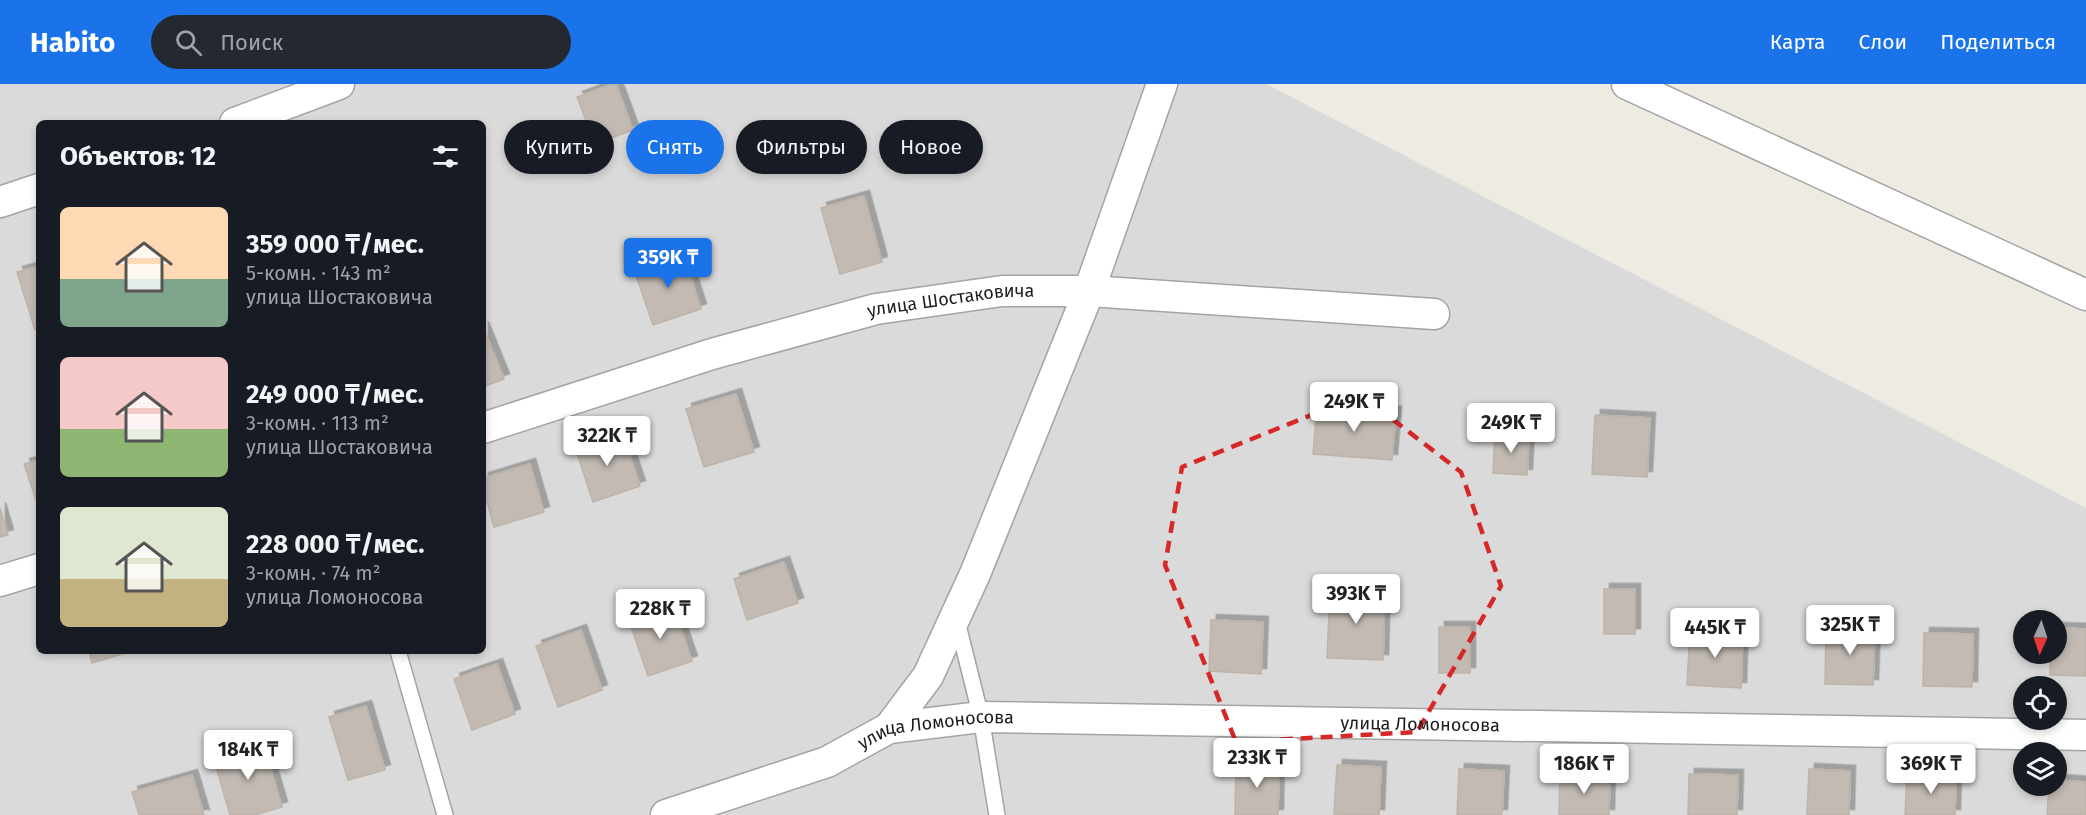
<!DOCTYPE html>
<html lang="ru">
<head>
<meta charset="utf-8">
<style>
  body { margin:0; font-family:"Fira Sans",sans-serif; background:#242831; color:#f1f3f6; height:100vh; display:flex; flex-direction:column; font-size:22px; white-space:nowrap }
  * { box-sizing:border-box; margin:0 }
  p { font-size:20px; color:#9ea1a6 }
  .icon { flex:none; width:33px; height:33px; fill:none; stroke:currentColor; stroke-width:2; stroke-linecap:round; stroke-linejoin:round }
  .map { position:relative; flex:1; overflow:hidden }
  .sheet { position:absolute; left:36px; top:36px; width:450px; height:534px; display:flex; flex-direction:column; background:#171b24; border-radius:9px; box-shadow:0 3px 9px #0003 }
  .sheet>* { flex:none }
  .guide { position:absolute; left:504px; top:36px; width:570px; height:54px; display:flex; gap:12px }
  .needle { width:39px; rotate:183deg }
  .fabs { position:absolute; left:2013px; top:526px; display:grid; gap:12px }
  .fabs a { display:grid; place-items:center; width:54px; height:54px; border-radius:50%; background:#171b24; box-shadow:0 3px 9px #0003; font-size:30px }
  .price { position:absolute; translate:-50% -51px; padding:0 14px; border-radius:6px; background:#fff; color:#222; font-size:20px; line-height:39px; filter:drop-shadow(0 2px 3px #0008) }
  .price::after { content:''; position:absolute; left:50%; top:36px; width:18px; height:14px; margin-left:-9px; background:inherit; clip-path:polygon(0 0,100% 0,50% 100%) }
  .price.selected { background:#1a73e8; color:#fff }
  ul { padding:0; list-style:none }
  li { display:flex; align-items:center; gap:18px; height:150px; padding:0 24px }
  li span { display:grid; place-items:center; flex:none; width:168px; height:120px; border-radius:9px; color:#555 }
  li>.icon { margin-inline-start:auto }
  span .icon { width:72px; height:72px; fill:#fffc; stroke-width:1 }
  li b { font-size:26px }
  h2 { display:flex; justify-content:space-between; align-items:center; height:72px; padding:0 24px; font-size:26px }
  .chip { padding:0 21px; border-radius:27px; background:#171b24; box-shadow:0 3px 9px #0003; font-size:21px; line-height:54px }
  .chip.selected { background:#1a73e8; color:#fff }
  header { display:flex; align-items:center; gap:36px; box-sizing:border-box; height:84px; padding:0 30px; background:#1a73e8; color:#fff }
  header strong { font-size:28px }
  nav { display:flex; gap:33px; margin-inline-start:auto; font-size:21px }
  .search { width:420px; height:54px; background:#242831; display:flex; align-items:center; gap:15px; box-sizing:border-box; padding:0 21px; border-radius:33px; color:#9ea1a6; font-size:22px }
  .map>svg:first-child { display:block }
  .residential { fill:#dbdada; fill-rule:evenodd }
  .building { fill:#c2bab3; stroke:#beb3a7; stroke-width:1.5; filter:url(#shadow) }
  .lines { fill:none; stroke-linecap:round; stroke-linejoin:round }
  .service-casing { stroke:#a4a4a4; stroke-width:18 }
  .minor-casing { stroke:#a4a4a4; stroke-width:33 }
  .service { stroke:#fff; stroke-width:15 }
  .minor { stroke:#fff; stroke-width:30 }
  .marked { fill:none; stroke:#d62828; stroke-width:4.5; stroke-dasharray:12 8; stroke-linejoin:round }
  .labels { text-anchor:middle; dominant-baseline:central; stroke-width:4.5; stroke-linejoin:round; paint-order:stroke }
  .street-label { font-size:18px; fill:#1d1d1d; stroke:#fff }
</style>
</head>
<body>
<header>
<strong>Habito</strong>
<div class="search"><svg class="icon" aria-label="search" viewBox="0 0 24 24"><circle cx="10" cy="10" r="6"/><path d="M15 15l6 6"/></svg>Поиск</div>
<nav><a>Карта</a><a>Слои</a><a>Поделиться</a></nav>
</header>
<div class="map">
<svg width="2086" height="731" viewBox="0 0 2086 731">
  <defs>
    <filter id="shadow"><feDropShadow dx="5.5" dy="-5.5" stdDeviation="0" flood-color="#0004"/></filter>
  </defs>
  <rect width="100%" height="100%" fill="#eeebe3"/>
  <path class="residential" d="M0,0H1266L2086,424V731H0ZM39,39H483V567H39ZM2024,537H2056V570H2024ZM2024,603H2056V636H2024ZM2024,669H2056V702H2024Z"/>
  <g class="building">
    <path d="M612,0H616L633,46L595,60L577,13Z"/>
    <path d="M864,112L882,178L840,190L821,124Z"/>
    <path d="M683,169L701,225L653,241L634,185Z"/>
    <path d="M39,182V245L35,246L17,188Z"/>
    <path d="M483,243L504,295L483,303Z"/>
    <path d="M736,310L754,368L704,383L686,325Z"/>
    <path d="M1317,322L1396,328L1392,376L1313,370Z"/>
    <path d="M1595,331L1650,334L1647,393L1592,390Z"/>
    <path d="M622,348L640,402L593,418L575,363Z"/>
    <path d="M1495,349L1529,351L1527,391L1493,389Z"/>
    <path d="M39,376V425L24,380Z"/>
    <path d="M530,380L544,428L494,443L483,404V394Z"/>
    <path d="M0,424L8,451L0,453Z"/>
    <path d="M784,478L798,519L747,536L734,495Z"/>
    <rect x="1604" y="505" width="31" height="45"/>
    <path d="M1330,506L1385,508L1383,576L1327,574Z"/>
    <path d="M672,519L692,577L648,592L628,534Z"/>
    <path d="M1211,536L1263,538L1261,590L1209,587Z"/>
    <rect x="1439" y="543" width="31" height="46"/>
    <path d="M1826,543L1875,545L1873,601L1825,600Z"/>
    <path d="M2056,544L2086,545V592L2050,591V570H2056Z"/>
    <path d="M581,546L602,606L558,623L536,562Z"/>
    <path d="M1690,547L1743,549L1741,604L1687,601Z"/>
    <path d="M1924,549L1973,550L1972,603L1923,602Z"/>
    <path d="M89,567H132L92,579Z"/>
    <path d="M497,580L515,630L472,646L454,595Z"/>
    <path d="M366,622L385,686L348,696L329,633Z"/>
    <path d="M263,658L282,723L255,731H230L213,672Z"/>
    <path d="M1236,679H1279L1278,731H1235Z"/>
    <path d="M1337,681L1381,683L1379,731L1334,730Z"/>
    <path d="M1459,685L1504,687L1502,731H1457Z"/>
    <path d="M1809,685L1850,687L1849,731H1807Z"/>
    <path d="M1907,689L1956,691L1955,731H1905Z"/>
    <path d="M1560,690L1610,692L1609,731H1559Z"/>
    <path d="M1689,690L1738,691L1737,731H1688Z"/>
    <path d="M192,691L204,731H139L132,708Z"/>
    <path d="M2056,696L2086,698V731H2047L2049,702H2056Z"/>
  </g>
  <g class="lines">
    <g class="service-casing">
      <g id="service">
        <path d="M957,537L981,633L997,731"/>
        <path d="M398,567L445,731"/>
      </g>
    </g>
    <g class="minor-casing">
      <g id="minor">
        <path d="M1627,0L2086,211"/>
        <path d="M235,39L339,0"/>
        <path d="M0,118L39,105"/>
        <path id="s1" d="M483,344L712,270L876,225L1002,207H1089L1434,230"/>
        <path d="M0,497L39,485"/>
        <path d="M889,644L928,592L975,490L1089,207L1162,0"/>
        <path id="s2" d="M666,731L827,678L889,644L981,633L2086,651"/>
      </g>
    </g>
    <use href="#service" class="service"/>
    <use href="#minor" class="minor"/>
  </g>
  <path class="marked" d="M1361,311L1461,388L1501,502L1417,648L1236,658L1165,481L1182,383Z"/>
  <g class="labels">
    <g class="street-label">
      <text stroke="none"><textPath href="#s1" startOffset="486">улица Шостаковича</textPath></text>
      <text stroke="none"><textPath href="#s2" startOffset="772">улица Ломоносова</textPath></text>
      <text stroke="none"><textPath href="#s2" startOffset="286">улица Ломоносова</textPath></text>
    </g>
  </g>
</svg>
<div class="fabs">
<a><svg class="needle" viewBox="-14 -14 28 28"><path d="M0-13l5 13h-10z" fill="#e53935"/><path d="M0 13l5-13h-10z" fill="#9ea1a6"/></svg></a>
<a><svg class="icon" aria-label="locate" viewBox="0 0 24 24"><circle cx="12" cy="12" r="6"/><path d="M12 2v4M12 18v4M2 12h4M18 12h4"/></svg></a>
<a><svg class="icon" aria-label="layers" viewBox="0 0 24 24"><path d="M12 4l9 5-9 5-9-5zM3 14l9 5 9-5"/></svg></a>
</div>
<b class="price selected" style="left:668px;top:205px">359K ₸</b>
<b class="price" style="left:1354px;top:349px">249K ₸</b>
<b class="price" style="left:1511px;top:370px">249K ₸</b>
<b class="price" style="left:607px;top:383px">322K ₸</b>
<b class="price" style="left:1356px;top:541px">393K ₸</b>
<b class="price" style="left:660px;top:556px">228K ₸</b>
<b class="price" style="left:1850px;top:572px">325K ₸</b>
<b class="price" style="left:1715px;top:575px">445K ₸</b>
<b class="price" style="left:248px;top:697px">184K ₸</b>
<b class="price" style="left:1257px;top:705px">233K ₸</b>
<b class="price" style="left:1584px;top:711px">186K ₸</b>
<b class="price" style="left:1931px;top:711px">369K ₸</b>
<div class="guide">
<a class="chip">Купить</a>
<a class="chip selected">Снять</a>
<a class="chip">Фильтры</a>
<a class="chip">Новое</a>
</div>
<section class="sheet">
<h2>Объектов: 12<svg class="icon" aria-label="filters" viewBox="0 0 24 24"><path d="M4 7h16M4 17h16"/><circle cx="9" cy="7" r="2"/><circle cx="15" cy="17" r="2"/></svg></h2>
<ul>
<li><span style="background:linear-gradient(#ffd9b3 60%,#7fa58c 0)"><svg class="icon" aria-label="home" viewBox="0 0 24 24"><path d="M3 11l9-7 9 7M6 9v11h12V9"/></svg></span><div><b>359 000 ₸/мес.</b><p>5-комн. · 143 m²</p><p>улица Шостаковича</p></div></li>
<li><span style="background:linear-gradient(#f6c9c9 60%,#8fb573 0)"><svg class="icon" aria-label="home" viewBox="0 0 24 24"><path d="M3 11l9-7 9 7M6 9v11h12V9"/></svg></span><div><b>249 000 ₸/мес.</b><p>3-комн. · 113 m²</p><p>улица Шостаковича</p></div></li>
<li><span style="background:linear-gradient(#dfe7d0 60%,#c2b280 0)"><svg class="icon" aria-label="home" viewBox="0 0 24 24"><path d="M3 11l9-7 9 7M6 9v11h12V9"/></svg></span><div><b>228 000 ₸/мес.</b><p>3-комн. · 74 m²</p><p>улица Ломоносова</p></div></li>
</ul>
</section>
</div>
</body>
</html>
